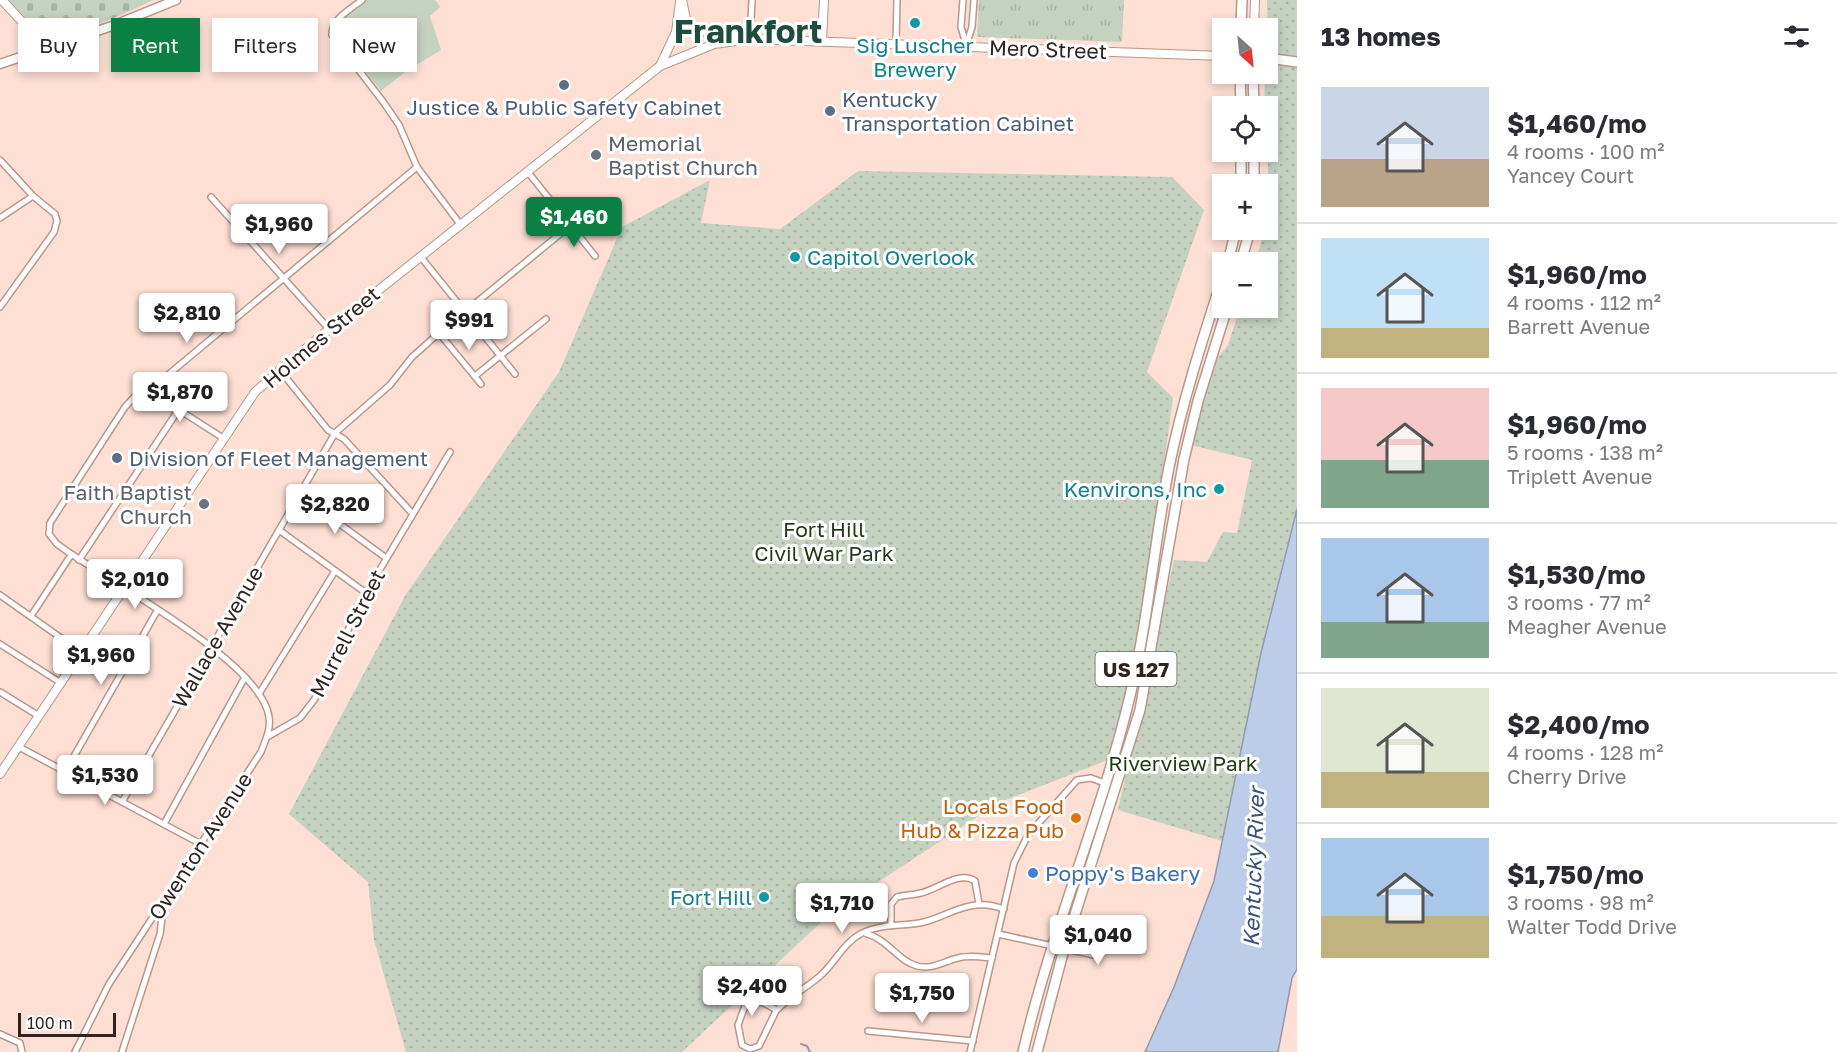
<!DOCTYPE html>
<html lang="en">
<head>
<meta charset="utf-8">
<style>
  body { margin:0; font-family:"Golos Text",sans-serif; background:#f7f7f7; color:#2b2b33; height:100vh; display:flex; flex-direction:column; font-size:22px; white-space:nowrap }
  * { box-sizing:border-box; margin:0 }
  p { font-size:20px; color:#7c7c81 }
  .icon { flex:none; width:33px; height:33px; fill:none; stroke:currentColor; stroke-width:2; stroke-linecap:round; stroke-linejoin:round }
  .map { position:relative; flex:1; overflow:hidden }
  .panel { display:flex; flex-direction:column; background:#fff; width:540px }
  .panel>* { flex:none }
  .guide { position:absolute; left:18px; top:18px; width:570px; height:54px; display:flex; gap:12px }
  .needle { width:39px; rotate:153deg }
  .controls { position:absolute; left:1212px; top:18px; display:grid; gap:12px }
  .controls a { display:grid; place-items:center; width:66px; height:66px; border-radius:0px; background:#fff; box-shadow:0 3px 9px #0003; font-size:30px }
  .scale { position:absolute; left:18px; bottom:15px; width:98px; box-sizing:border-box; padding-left:6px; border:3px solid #31231d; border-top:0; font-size:16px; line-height:21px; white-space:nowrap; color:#31231d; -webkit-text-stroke:4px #fff; paint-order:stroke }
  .price { position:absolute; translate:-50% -51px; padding:0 14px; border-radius:6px; background:#fff; color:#222; font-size:20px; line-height:39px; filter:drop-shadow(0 2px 3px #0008) }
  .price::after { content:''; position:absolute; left:50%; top:36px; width:18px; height:14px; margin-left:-9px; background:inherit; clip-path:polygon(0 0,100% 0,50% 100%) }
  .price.on { background:#0b8043; color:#fff }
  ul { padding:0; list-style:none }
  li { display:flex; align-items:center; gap:18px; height:150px; padding:0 24px }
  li+li { border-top:2px solid #e1e1e2 }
  li span { display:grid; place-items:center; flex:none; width:168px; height:120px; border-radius:0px; color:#555 }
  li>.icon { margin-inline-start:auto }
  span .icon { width:72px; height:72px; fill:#fffc; stroke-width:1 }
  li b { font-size:26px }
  h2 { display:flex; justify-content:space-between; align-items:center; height:72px; padding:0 24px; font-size:26px }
  .chip { padding:0 21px; border-radius:0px; background:#fff; box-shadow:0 3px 9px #0003; font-size:21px; line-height:54px }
  .chip.on { background:#0b8043; color:#fff }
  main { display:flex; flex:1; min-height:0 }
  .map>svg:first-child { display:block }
  .grass { fill:url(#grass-tufts) }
  .cemetery { fill:url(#cemetery-stones) }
  .park { fill:url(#park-dots) }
  .pitch { fill:#c5d2c0 }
  .water { fill:#bbcde9; stroke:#929aac; stroke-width:1.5 }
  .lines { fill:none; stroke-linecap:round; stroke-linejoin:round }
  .stream { stroke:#929aac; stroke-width:2 }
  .street-casing { stroke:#ba9788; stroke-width:8 }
  .secondary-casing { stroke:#ba9788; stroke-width:10 }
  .primary-casing { stroke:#ba9788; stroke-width:11 }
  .highway-casing { stroke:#ba9788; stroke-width:12 }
  .street { stroke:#fff; stroke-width:5 }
  .secondary { stroke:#fff; stroke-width:8 }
  .primary { stroke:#fff; stroke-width:8 }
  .highway { stroke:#fff; stroke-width:9 }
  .culture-dot { fill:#0f9aa8; stroke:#fff; stroke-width:2 }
  .service-dot { fill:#5c6f8a; stroke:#fff; stroke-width:2 }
  .worship-dot { fill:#6b7280; stroke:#fff; stroke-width:2 }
  .food-dot { fill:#e8710a; stroke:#fff; stroke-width:2 }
  .shop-dot { fill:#3f7fe0; stroke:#fff; stroke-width:2 }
  .labels { text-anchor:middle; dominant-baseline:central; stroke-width:6; stroke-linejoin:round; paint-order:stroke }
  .shield { fill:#fff; stroke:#6f6561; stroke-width:1.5 }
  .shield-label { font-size:20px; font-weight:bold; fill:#31231d }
  .culture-label { font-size:21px; fill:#0d838f; stroke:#fff; text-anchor:end }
  .street-label { font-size:21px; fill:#31231d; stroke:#fff }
  .service-label { font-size:21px; fill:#4e5e75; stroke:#fff; text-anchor:start }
  .worship-label { font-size:21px; fill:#5b616d; stroke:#fff; text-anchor:start }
  .park-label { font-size:21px; fill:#1f3c14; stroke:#fff }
  .food-label { font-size:21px; fill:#c56008; stroke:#fff; text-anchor:end }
  .shop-label { font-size:21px; fill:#366cbe; stroke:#fff; text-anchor:start }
  .water-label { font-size:22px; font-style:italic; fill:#38537b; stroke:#fff }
  .town-label { font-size:33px; font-weight:bold; fill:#1c4d3d; stroke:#fff }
</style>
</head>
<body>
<main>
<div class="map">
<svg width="1297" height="1052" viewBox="0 0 1297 1052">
  <defs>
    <pattern id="grass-tufts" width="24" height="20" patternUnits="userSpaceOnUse" patternTransform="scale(1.5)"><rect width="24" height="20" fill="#c5d2c0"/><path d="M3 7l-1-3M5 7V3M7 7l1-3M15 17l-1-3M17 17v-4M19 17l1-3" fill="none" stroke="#aab4a5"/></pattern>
    <pattern id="cemetery-stones" width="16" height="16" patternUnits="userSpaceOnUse" patternTransform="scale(1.5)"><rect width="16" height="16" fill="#c5d2c0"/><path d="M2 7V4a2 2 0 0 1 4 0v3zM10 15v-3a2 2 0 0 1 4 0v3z" fill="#aab4a5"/></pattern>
    <pattern id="park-dots" width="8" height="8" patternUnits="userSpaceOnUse" patternTransform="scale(1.5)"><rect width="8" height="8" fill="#c5d2c0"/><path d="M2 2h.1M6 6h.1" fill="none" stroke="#aab4a5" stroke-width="1.8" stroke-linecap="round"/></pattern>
  </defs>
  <rect width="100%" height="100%" fill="#fddfd3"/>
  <path class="grass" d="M979,0H1124L1122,42L977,37Z"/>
  <path class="cemetery" d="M9,0H154C132,9 69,42 48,34C33,29 20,11 9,0Z"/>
  <g class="park">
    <path d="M1267,0H1297V509L1261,653L1222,841L1118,810L1174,560L1207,562L1223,532L1237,533L1252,460L1191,445L1215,361L1228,345L1240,308H1268V262H1255L1265,230H1268V106H1264L1265,74H1268Z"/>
    <path d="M858,171L1172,177L1204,210L1147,372L1173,398L1136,670L1113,758L998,803L830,914L682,1052H406L374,940L368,882L289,814L405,596L559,372L622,227L710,180L701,223L780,229Z"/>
  </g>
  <path class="pitch" d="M367,0H435L440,7L430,16L441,50L405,72L381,91L335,32L341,21Z"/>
  <path class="water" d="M1297,509V969L1292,978L1278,1052H1145L1174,987L1214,881L1261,653Z"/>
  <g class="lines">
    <path class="stream" d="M801,1044L807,1046L810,1052"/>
    <g class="street-casing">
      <g id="street">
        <path d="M362,0C351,9 331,19 332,35L384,103L399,125L417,167L460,224"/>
        <path d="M963,0L961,27L966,44"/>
        <path d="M750,39L752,0"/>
        <path d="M896,43L897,0"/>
        <path d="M966,46L972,27L974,0"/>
        <path d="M0,160L33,196L55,214L57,221L54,232L0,307"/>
        <path d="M527,171L595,256"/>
        <path d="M211,197L329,329"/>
        <path d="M0,218L33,196"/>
        <path d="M420,256L515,374"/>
        <path d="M439,333L481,384"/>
        <path d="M279,369L328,430L344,439L411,512"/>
        <path d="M475,376L546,319"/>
        <path d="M148,390L223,438"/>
        <path d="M299,494L386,558"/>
        <path d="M279,530L366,593"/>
        <path d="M79,560L179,409"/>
        <path d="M0,595L81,652"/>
        <path d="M31,616L71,555"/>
        <path d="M0,644L61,683"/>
        <path d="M0,692L39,716"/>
        <path d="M259,694L335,571"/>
        <path d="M267,737L300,718L314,700L339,657L351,622L366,593L450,452"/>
        <path d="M19,747L201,844"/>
        <path d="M65,772L157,611"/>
        <path d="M122,802L335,433L390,385L412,357L439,333L571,225"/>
        <path d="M164,824L245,677"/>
        <path d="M891,924V904L897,897C904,895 913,895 921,893C936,890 960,870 975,881L979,904"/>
        <path d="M865,933C889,940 898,961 917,966C933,970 944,961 958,958C969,955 981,957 992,958"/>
        <path d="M998,934L1094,955L1100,951L1105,930"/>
        <path d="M777,1010L760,1001L745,1006L738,1025L742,1045L750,1049L759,1046L776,1011L777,1010C789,997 806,988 820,976C835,963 843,943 862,933C882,923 903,927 924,922C942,918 958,906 977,905C986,904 995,906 1004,909"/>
        <path d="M868,1031L973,1041"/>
        <path d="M0,1034L20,1043L22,1052"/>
        <path d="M75,1052L109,984L261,752C265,741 271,730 269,717C262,661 103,579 57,544L49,534L50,523L125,407L138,393L157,384L417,167"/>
        <path d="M122,1052L160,934L164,901"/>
        <path d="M970,1052L1014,863L1028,835L1077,780L1091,778L1107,784"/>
      </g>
    </g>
    <g class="secondary-casing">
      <g id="secondary">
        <path d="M2,0L47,49"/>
        <path d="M682,0L686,19L695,30L740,37"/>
        <path d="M1254,28L1255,0"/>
        <path d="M822,41L824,0"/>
        <path d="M660,66L676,32L680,2"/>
        <path d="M0,774L255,392L316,340L660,66L714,44L750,39L1222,56"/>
      </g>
    </g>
    <g class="primary-casing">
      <path id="primary" d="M0,64L112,26L176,0"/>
    </g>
    <g class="highway-casing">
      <g id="highway">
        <path d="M1241,28L1242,0"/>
        <path d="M1268,58L1297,62"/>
        <path d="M1240,74L1241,106"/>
        <path d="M1253,74L1254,106"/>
        <path d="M1241,152V184"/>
        <path d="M1254,152V184"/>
        <path d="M1228,262L1236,230"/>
        <path d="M1241,262L1250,230"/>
        <path d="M1023,1052C1051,932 1100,819 1129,700C1148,623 1154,544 1169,467C1182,403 1202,341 1222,279"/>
        <path d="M1037,1052L1064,949L1140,710L1184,459L1198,401L1227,308"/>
      </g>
    </g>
    <use href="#street" class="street"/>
    <use href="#secondary" class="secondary"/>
    <use href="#primary" class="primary"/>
    <use href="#highway" class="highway"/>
  </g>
  <g class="culture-dot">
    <circle cx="915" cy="23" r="6"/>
    <circle cx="795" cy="257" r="6"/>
    <circle cx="1219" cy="489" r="6"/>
    <circle cx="764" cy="897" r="6"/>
  </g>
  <g class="service-dot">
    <circle cx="564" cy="85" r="6"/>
    <circle cx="830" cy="111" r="6"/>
    <circle cx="117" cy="458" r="6"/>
  </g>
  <g class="worship-dot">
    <circle cx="596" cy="155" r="6"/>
    <circle cx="204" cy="504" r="6"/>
  </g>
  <circle class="food-dot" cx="1076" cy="818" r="6"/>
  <circle class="shop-dot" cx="1033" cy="873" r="6"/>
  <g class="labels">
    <rect class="shield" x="1095.5" y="652" width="81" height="34" rx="4.5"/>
    <g class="shield-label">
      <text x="1136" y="669">US 127</text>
    </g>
    <g class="culture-label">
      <text x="915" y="45" text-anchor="middle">Sig Luscher<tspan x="915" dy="24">Brewery</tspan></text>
      <text x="807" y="257" text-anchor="start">Capitol Overlook</text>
      <text x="1207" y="489">Kenvirons, Inc</text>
      <text x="752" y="897">Fort Hill</text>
    </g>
    <g class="street-label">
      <text transform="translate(1048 49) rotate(2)">Mero Street</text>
      <text transform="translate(321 337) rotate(-40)">Holmes Street</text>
      <text transform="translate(347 633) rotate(-63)">Murrell Street</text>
      <text transform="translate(217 637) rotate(-60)">Wallace Avenue</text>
      <text transform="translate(200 846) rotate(-57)">Owenton Avenue</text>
    </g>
    <g class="service-label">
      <text x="842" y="99">Kentucky<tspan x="842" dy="24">Transportation Cabinet</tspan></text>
      <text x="564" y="107" text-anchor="middle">Justice &amp; Public Safety Cabinet</text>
      <text x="129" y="458">Division of Fleet Management</text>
    </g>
    <g class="worship-label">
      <text x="608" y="143">Memorial<tspan x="608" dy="24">Baptist Church</tspan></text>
      <text x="192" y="492" text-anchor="end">Faith Baptist<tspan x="192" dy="24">Church</tspan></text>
    </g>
    <g class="park-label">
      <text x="824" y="529">Fort Hill<tspan x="824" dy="24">Civil War Park</tspan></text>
      <text x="1183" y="763">Riverview Park</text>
    </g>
    <g class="food-label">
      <text x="1064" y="806">Locals Food<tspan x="1064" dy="24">Hub &amp; Pizza Pub</tspan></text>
    </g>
    <g class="shop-label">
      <text x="1045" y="873">Poppy's Bakery</text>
    </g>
    <g class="water-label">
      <text transform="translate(1253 867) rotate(-88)">Kentucky River</text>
    </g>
    <g class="town-label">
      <text x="748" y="30">Frankfort</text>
    </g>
  </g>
</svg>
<div class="controls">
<a><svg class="needle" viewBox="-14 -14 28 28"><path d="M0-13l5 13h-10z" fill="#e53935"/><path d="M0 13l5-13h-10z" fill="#7c7c81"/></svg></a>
<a><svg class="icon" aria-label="locate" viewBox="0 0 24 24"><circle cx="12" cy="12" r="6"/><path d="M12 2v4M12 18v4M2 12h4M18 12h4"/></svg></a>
<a>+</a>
<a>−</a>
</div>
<div class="scale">100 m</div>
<b class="price on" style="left:574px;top:248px">$1,460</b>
<b class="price" style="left:279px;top:255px">$1,960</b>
<b class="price" style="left:187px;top:344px">$2,810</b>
<b class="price" style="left:469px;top:351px">$991</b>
<b class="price" style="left:180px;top:423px">$1,870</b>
<b class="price" style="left:335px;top:535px">$2,820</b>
<b class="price" style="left:135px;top:610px">$2,010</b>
<b class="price" style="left:101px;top:686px">$1,960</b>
<b class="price" style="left:105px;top:806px">$1,530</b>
<b class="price" style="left:842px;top:934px">$1,710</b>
<b class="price" style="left:1098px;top:966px">$1,040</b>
<b class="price" style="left:752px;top:1017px">$2,400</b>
<b class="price" style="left:922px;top:1024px">$1,750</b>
<div class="guide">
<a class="chip">Buy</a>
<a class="chip on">Rent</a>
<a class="chip">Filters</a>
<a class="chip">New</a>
</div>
</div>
<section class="panel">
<h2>13 homes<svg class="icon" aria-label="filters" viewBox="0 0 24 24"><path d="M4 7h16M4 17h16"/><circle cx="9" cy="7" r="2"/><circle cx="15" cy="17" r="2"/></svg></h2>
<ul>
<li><span style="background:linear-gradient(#c9d6e8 60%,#b9a48a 0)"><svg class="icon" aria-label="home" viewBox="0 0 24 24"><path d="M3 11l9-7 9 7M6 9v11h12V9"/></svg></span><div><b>$1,460/mo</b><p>4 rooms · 100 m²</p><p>Yancey Court</p></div></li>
<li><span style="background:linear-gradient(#bfe0f5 75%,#c2b280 0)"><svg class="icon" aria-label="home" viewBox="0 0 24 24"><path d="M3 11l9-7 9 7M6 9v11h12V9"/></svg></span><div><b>$1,960/mo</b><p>4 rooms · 112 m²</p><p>Barrett Avenue</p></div></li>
<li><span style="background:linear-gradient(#f6c9c9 60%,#7fa58c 0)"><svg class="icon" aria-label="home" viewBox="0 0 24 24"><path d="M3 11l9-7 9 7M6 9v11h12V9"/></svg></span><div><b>$1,960/mo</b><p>5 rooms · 138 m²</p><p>Triplett Avenue</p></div></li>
<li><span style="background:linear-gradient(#a9c7e8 70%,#7fa58c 0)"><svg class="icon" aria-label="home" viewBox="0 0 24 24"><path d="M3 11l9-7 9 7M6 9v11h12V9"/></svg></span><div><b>$1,530/mo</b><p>3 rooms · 77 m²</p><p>Meagher Avenue</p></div></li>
<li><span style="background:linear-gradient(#dfe7d0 70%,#c2b280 0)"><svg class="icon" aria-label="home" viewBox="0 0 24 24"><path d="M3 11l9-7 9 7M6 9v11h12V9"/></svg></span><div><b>$2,400/mo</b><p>4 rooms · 128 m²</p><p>Cherry Drive</p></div></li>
<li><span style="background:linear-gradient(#a9c7e8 65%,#c2b280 0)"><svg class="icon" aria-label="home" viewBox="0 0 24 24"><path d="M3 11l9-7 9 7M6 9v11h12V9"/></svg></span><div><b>$1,750/mo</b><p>3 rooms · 98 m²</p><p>Walter Todd Drive</p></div></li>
</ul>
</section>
</main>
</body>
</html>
